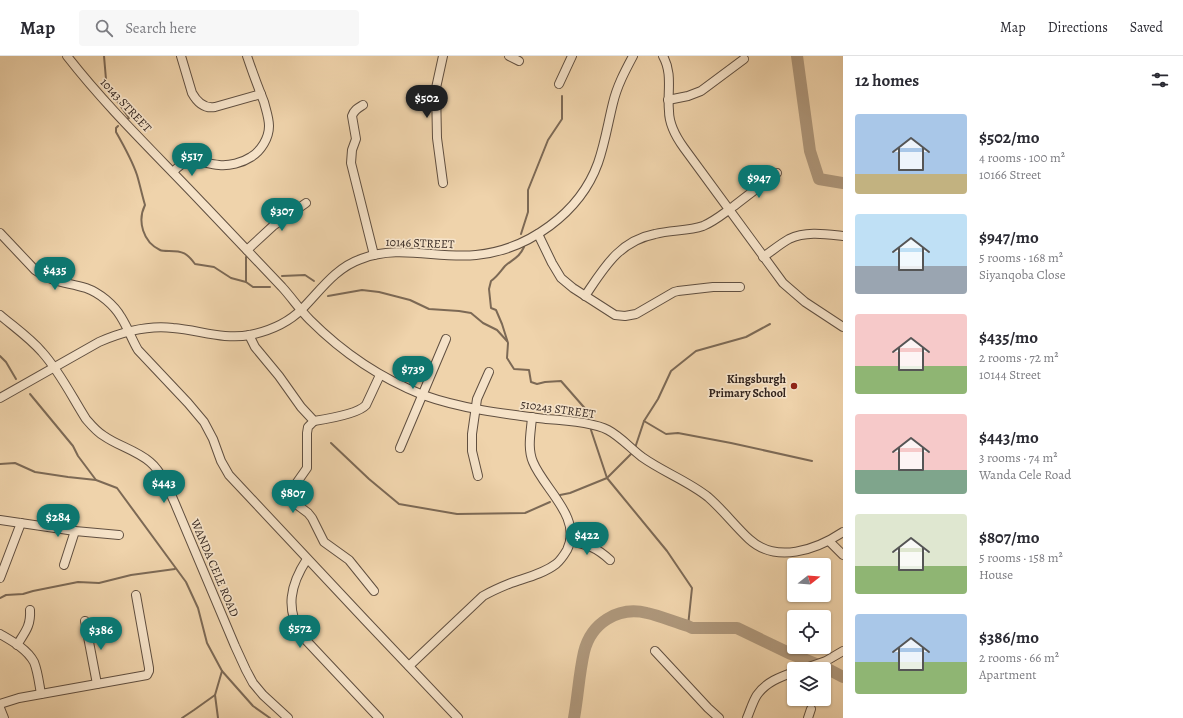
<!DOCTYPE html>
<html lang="en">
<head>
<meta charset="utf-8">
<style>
  body { margin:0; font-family:Alegreya,serif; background:#f7f7f7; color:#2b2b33; height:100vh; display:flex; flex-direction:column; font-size:15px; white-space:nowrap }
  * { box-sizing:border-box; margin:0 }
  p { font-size:13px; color:#7c7c81 }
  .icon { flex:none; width:22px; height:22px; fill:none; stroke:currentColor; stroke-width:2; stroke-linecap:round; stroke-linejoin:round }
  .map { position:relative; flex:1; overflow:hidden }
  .details { display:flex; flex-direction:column; background:#fff; width:340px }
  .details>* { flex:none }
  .needle { width:26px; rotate:73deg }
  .controls { position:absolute; left:787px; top:502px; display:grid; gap:8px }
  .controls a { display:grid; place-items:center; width:44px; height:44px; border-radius:4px; background:#fff; box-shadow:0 1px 3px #0004; font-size:20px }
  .price { position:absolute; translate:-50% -34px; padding:0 9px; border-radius:14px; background:#0f766e; color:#fff; font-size:13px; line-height:26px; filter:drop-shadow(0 1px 2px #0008) }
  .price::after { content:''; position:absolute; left:50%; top:24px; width:12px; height:9px; margin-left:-6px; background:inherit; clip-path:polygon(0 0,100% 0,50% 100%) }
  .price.active { background:#222; color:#fff }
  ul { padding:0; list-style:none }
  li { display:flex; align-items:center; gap:12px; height:100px; padding:0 12px }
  li span { display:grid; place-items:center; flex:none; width:112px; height:80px; border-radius:4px; color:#555 }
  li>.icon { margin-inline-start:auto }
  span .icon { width:48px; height:48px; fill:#fffc; stroke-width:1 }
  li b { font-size:17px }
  h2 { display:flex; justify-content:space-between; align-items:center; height:48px; padding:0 12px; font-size:17px }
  header { display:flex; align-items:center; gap:24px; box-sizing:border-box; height:56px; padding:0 20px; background:#fff; border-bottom:1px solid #e1e1e2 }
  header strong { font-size:19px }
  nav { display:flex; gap:22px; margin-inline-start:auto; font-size:14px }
  .search { width:280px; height:36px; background:#f7f7f7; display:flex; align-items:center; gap:10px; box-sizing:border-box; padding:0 14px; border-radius:4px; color:#7c7c81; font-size:15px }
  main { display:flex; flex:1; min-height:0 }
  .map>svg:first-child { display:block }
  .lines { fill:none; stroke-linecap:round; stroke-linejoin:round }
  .stream { stroke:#7c6955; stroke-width:2 }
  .river { stroke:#ae977b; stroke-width:12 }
  .minor-casing { stroke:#604f40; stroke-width:10 }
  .minor { stroke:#f5e2c8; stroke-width:8 }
  .poi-dot { fill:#8f2418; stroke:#f5e2c8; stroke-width:1.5 }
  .labels { text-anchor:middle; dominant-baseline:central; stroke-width:3.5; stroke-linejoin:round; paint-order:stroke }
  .street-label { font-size:12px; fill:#31231d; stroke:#f5e2c8 }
  .poi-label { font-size:12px; font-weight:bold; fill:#31231d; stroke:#f5e2c8; text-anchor:end }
</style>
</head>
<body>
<header>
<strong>Map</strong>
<div class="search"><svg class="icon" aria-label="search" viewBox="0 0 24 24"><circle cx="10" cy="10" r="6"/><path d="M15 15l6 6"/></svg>Search here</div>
<nav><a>Map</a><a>Directions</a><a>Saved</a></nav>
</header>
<main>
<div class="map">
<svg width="843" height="662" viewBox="0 0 843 662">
  <rect width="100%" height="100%" fill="#efd3ab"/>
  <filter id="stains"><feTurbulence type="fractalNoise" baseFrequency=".005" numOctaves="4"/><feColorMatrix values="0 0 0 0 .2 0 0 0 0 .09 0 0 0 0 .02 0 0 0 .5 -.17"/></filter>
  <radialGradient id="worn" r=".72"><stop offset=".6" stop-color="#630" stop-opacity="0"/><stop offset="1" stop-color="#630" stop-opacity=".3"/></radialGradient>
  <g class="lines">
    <g class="stream">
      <path d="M104,0L107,35L115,41"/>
      <path d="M117,45L129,62L127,63"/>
      <path d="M118,70L116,72V76C124,90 132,104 137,119C140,129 142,139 145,149C137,165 143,186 160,194C162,195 166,195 169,195C183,195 187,197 195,208L214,211L231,222L246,226L253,231H270"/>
      <path d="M521,178L528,156V134L548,84L562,63V40"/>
      <path d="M524,191C519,202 513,203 505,210C500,216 497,221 491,225L489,233L491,252L496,254L502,268L508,287L507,302L514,313L529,314L531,326L537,328L545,326L561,325L589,357V363"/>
      <path d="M246,201V226"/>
      <path d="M282,220L305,219L314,225"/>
      <path d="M328,240L362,234L379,236L410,244L429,253L459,255L471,257L483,267L497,274L507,285"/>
      <path d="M0,300L6,306L16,323"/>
      <path d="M30,338L73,390L78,400L96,424"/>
      <path d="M644,365L666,378L678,377L731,387L812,405"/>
      <path d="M591,374L607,422L667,495L692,532L688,570"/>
      <path d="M331,387L369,423L399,448L457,458L525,457L550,446"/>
      <path d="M635,392L644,365L658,343L671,315L696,295L746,281L770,268"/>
      <path d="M0,408L15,407L35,416L68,421L96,424L117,432L186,526L198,552L207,587L222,615L253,650L270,662"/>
      <path d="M560,439L570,437L607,422L631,398"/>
      <path d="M0,542L6,539L23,538L33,535L78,526L99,527L131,519L175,513"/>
      <path d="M182,662L194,654L215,639"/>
      <path d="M218,662L215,639L222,615"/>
    </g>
    <g class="river">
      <path d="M797,0L810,95L819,123L843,127"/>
      <path d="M574,662C578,640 579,618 584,596C591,567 618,550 647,557C661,560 674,566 688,570L692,572H737L791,598L824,611L843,621"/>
    </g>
    <g class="minor-casing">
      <g id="minor">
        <path d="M67,0C109,54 159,101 205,150C231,177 256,204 282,231C292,242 300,254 310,264C342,296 380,322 423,339C462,353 505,358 546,363C562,364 595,367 608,374C621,381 630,392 642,401C663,416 688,425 708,441C723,454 735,470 749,483C776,508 816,494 843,476"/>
        <path d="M181,0L192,37C197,46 204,53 215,51L261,38"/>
        <path d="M443,0L436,32L437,82L443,127"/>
        <path d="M509,0L519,5"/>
        <path d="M663,0C673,18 667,36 669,55C669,69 676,81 684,92L783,227L805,246L843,271"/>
        <path d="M559,28L572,0"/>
        <path d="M668,44L688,40L701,35L744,3"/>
        <path d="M363,49C358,52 354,54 352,60L356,83L352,94L351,107L374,199"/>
        <path d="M173,116C189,98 199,107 219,109C229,110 242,107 251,101C261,95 269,82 269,70C269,62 266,54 264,46C258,31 252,15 247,0"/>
        <path d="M0,177L35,214C52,227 67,226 86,232C100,237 114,249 121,261C128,272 132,284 138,294L188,347L204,366L213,383L221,405L229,419L366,565L458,662"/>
        <path d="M538,178L552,207L561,222L573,232L615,259L625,260L636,258L674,236L678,235L713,231H740"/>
        <path d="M247,194L273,170L306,147"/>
        <path d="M763,201C772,195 780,188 789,183C806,175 825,178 843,180"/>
        <path d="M585,240C604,212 619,185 655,178C671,174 688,175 703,170C715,165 724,157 734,150C748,139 763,128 777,117"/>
        <path d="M0,259C14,271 30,282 42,296C60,316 72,341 86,363C92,370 97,376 104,380C118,390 136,394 150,406C162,416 170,436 176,450L235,590L246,614L253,627L263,639L288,662"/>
        <path d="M249,279L255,291L279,320L301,351L314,365C327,363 358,358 366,349L380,319"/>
        <path d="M0,342L99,286C122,276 148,269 173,272C199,274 224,284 250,279C269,275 288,267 302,253C320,235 335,212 361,203C398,188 438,203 476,199C528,194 580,157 598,107C605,87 608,67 613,47C617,30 625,15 633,0"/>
        <path d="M314,365L308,371L307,377V412L293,432L292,436L294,444L296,448L308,457L312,462L324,486L349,504L374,535"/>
        <path d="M400,392L446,283"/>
        <path d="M478,420L472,395V378L477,343L489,316"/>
        <path d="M0,464L75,475L119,479"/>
        <path d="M570,485C588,489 596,491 610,504"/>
        <path d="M829,485L843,499"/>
        <path d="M307,503C290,529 285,553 302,580L379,662"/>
        <path d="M64,509L75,475"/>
        <path d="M0,522L21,467"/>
        <path d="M85,565L97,628"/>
        <path d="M0,578C12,585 27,593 34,606C38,616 39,627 41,638"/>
        <path d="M17,589C25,576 31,570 30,554"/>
        <path d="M655,595L708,652L719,662"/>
        <path d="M409,610L483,540C492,535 501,531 511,527C525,522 543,518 556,508C561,504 564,499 567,494C583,462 544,433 533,406C527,392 531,376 532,361"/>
        <path d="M803,613L826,605L843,595"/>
        <path d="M0,648L19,642L147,619L149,615V612L136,539"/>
        <path d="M0,652L4,662"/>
        <path d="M747,662C750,655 753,645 757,639C766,626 780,621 794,616"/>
        <path d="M808,662L811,653"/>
      </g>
    </g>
    <use href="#minor" class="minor"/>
  </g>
  <circle class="poi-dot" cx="794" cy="330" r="4"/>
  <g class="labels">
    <g class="street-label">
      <text transform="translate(126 49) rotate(47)">10143 STREET</text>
      <text transform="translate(420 187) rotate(2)">10146 STREET</text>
      <text transform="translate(558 353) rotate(8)">510243 STREET</text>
      <text transform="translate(215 512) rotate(67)">WANDA CELE ROAD</text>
    </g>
    <g class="poi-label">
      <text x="786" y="323">Kingsburgh<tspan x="786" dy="14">Primary School</tspan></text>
    </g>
  </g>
  <rect width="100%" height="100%" filter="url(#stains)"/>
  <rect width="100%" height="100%" fill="url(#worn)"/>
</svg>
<div class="controls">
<a><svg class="needle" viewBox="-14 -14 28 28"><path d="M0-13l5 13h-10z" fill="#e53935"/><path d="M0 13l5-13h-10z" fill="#7c7c81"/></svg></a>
<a><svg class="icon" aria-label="locate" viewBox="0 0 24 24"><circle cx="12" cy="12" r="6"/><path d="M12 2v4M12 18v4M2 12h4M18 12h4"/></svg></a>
<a><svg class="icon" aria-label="layers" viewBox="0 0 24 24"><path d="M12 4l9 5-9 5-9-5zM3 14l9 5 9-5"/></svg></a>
</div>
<b class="price active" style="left:427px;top:63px">$502</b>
<b class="price" style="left:192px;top:121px">$517</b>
<b class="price" style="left:759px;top:143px">$947</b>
<b class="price" style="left:282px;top:176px">$307</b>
<b class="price" style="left:55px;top:235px">$435</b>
<b class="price" style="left:413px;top:334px">$739</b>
<b class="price" style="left:164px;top:448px">$443</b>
<b class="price" style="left:293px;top:458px">$807</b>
<b class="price" style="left:58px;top:482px">$284</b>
<b class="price" style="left:587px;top:500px">$422</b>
<b class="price" style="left:300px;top:593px">$572</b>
<b class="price" style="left:101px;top:595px">$386</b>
</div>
<section class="details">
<h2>12 homes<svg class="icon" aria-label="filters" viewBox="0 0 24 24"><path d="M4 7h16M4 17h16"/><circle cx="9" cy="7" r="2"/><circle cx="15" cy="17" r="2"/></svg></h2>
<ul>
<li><span style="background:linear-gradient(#a9c7e8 75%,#c2b280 0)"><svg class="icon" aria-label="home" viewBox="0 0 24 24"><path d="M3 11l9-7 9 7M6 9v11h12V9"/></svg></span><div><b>$502/mo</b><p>4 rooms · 100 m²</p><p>10166 Street</p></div></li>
<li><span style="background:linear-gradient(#bfe0f5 65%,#9aa5b1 0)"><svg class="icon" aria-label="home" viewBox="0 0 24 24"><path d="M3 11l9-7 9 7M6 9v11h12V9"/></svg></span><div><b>$947/mo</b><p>5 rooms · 168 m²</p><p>Siyanqoba Close</p></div></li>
<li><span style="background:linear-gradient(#f6c9c9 65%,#8fb573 0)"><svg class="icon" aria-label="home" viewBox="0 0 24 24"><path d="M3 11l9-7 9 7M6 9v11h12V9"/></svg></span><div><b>$435/mo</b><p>2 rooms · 72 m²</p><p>10144 Street</p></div></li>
<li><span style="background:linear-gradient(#f6c9c9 70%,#7fa58c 0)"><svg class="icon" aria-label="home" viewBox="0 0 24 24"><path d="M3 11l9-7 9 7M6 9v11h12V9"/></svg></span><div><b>$443/mo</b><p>3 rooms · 74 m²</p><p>Wanda Cele Road</p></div></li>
<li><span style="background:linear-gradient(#dfe7d0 65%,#8fb573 0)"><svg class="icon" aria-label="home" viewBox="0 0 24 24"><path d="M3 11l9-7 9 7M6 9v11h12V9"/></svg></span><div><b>$807/mo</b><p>5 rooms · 158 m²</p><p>House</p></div></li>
<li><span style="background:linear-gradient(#a9c7e8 60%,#8fb573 0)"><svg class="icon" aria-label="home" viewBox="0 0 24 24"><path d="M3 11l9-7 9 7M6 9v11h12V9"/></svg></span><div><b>$386/mo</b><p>2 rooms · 66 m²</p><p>Apartment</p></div></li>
</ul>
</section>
</main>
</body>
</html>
